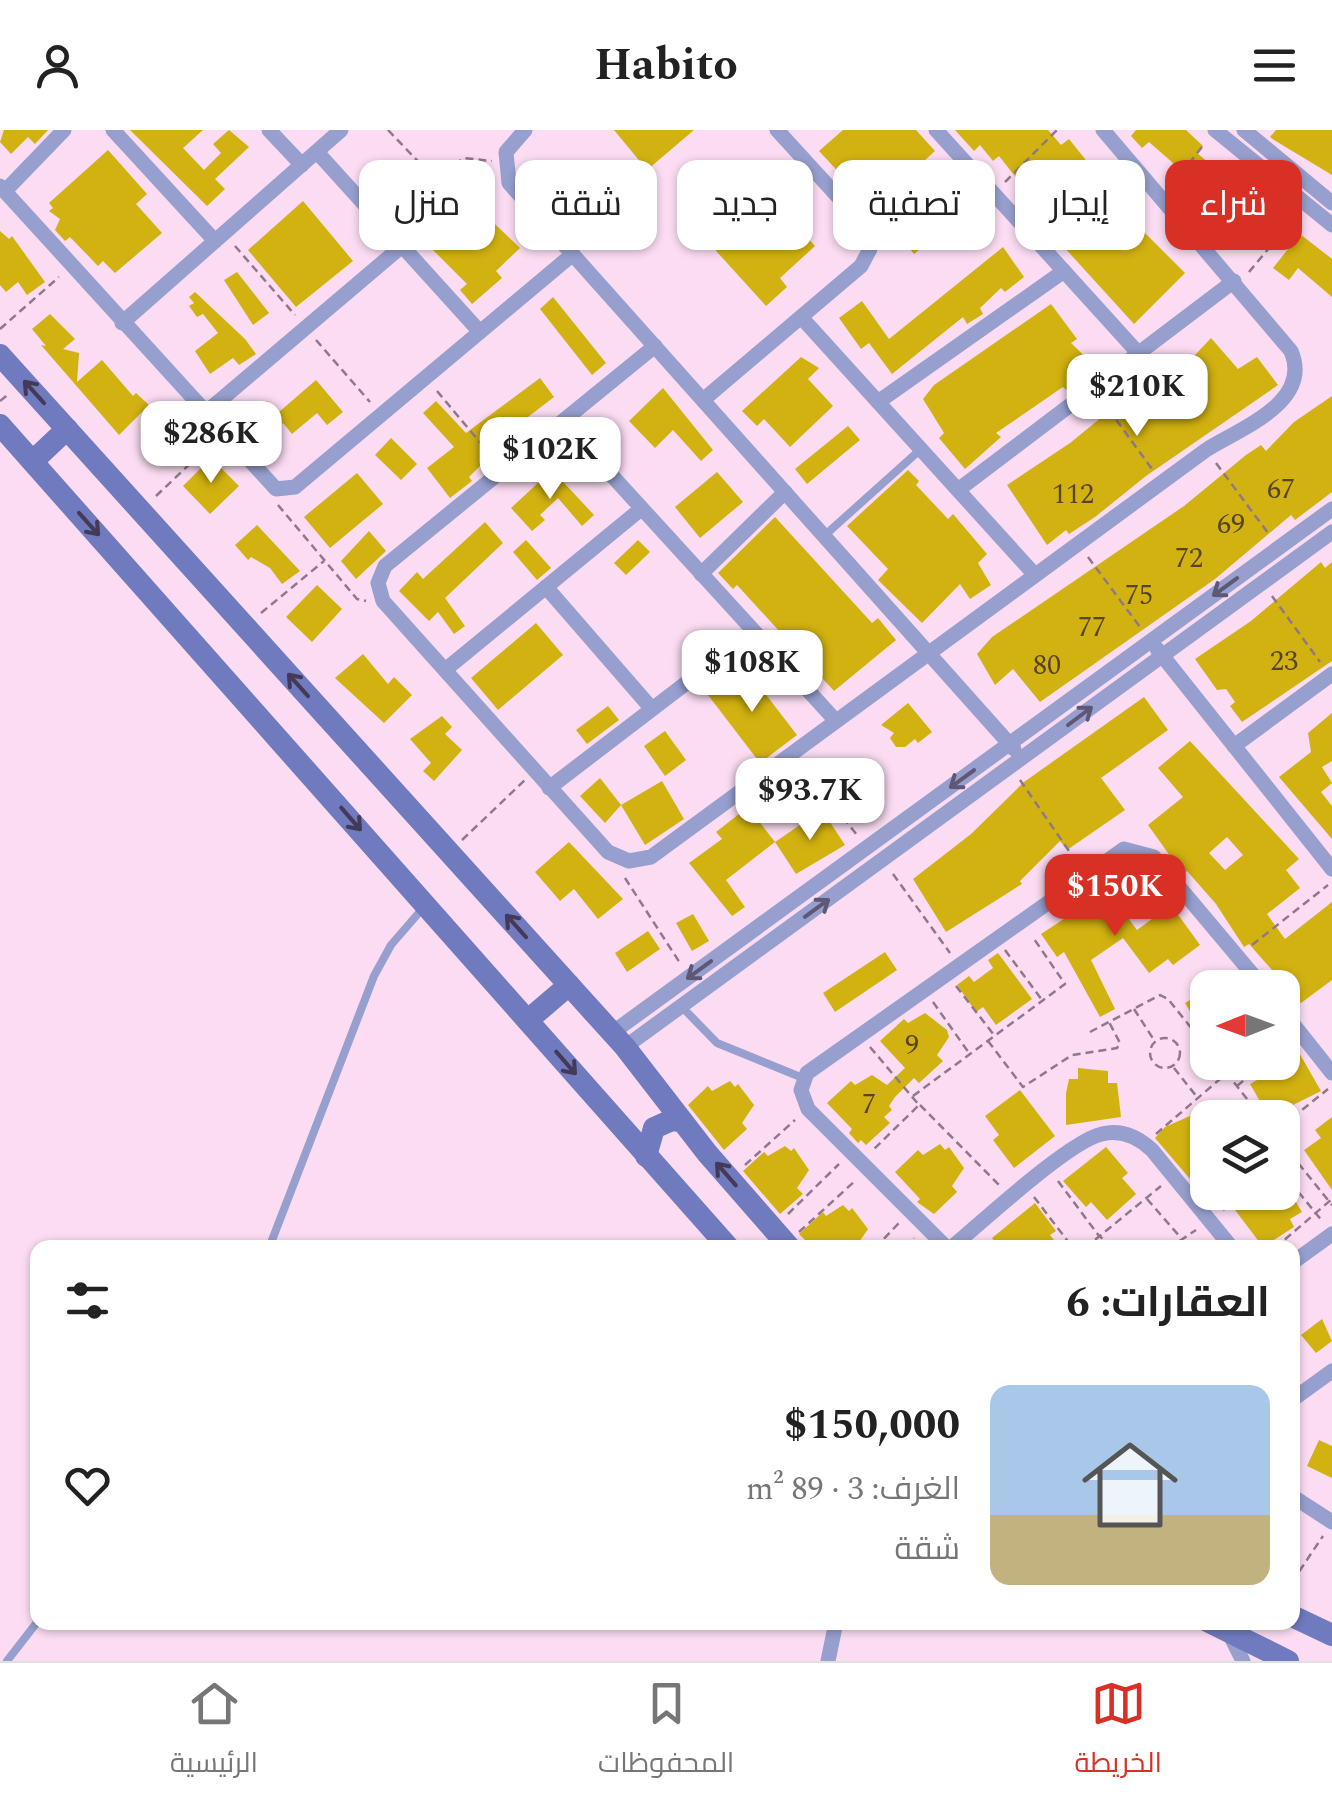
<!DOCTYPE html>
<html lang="ar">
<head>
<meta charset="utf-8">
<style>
  body { margin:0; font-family:Spectral,Cairo,serif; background:#f6f6f6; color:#222; direction:rtl; height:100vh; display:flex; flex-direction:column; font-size:38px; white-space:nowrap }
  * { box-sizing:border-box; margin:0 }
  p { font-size:32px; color:#767676 }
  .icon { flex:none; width:55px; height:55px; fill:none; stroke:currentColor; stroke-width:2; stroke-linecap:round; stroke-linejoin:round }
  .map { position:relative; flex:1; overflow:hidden; direction:ltr }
  .sheet { position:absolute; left:30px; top:1110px; width:1270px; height:390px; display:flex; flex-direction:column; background:#fff; border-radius:20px; box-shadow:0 2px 8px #0004; direction:rtl }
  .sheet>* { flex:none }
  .hud { position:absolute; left:30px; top:30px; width:1272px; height:90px; direction:rtl; display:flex; gap:20px }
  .needle { width:65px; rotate:269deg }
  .buttons { position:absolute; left:1190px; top:840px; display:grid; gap:20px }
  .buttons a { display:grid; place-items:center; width:110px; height:110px; border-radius:20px; background:#fff; box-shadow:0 2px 8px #0004; font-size:50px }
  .price { position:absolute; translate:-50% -85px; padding:0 22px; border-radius:20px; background:#fff; color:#222; font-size:32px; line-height:65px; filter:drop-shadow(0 2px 5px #0008) }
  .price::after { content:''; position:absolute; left:50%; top:60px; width:30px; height:22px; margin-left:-15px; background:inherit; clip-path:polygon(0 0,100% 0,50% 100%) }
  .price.current { background:#d93025; color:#fff }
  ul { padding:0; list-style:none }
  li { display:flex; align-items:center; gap:30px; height:250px; padding:0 30px }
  li span { display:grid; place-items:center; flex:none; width:280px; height:200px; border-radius:20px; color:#555 }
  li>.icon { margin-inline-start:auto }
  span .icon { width:120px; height:120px; fill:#fffc; stroke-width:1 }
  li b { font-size:42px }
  h2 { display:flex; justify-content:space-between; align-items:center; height:120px; padding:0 30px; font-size:42px }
  .pill { padding:0 35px; border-radius:20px; background:#fff; box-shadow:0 2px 8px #0004; font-size:35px; line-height:90px }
  .pill.current { background:#d93025; color:#fff }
  header { display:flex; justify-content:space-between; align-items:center; height:130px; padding:0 30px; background:#fff; font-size:45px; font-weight:700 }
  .tab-bar { display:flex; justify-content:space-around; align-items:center; height:140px; border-top:2px solid #e0e0e0; background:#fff; font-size:28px; color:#767676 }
  .tab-bar a { display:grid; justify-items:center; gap:5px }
  .tab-bar .current { color:#d93025 }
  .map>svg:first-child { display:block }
  .building { fill:#d2b210; fill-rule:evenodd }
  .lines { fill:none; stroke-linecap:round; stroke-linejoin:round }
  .path { stroke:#907889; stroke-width:2.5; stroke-dasharray:8 5; stroke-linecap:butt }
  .lane { stroke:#969fce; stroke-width:8 }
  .street { stroke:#969fce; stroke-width:15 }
  .secondary { stroke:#707abf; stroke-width:22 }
  .oneway { stroke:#443a58 }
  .oneway2 { stroke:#5e5875 }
  .labels { text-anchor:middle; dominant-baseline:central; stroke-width:8; stroke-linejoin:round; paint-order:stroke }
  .number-label { font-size:28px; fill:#594325 }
</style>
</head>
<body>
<header><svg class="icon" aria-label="menu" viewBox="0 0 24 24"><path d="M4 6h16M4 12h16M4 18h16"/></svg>Habito<svg class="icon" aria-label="person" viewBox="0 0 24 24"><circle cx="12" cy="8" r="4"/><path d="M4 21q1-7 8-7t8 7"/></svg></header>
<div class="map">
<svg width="1332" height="1531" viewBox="0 0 1332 1531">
  <rect width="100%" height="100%" fill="#fbdcf2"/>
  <g class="building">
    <path d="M4,0H48L35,14L28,7L11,24L0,12Z"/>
    <path d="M130,0H203L183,18L204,40L221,23L213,14L229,0L249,17L215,49L225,59L207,76Z"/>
    <path d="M614,0H694L647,40Z"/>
    <path d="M843,0H916L935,21L872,78L819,21Z"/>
    <path d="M955,0H1048L1061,15L1069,9L1141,99L1185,143L1134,194L1052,104L1057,99L999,26L993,31L980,15L974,21Z"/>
    <path d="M1136,0H1186L1203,16L1197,23L1225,46L1223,49L1253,76L1258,70L1274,84L1246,116L1233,104L1229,107L1219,98L1211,99L1196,85L1206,74L1192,63L1198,55L1149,12L1142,18L1131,6Z"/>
    <path d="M1276,0H1332V45L1274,10L1270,7Z"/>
    <path d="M108,20L147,64L136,74L162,103L115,143L103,131L98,136L70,107L65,111L55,100L60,89L49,81L53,78L49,73Z"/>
    <path d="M459,42L482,70L476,76L520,118L496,141L502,148L472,174L460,160L467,154L426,113L447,88L429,68Z"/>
    <path d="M759,53L815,116L780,148L787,157L766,176L708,112L749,75L742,68Z"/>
    <path d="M956,58L981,90L953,117L940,103L914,124L900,106L927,88Z"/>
    <path d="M303,71L353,131L296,177L248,120Z"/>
    <path d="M0,101L9,109L12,106L45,152L27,165L18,152L6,162L0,155Z"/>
    <path d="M1300,104L1332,129V167L1298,138L1289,150L1273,138Z"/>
    <path d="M1003,117L1024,147L1005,162L1001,158L980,178L983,184L967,194L963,187L892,244L869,213L861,219L839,188L862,171L889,209Z"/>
    <path d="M237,142L269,183L253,195L224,150Z"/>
    <path d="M195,162L245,209L256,224L239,235L233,228L210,244L195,221L218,203L203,184L197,187L189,176L194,173L189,167Z"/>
    <path d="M553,167L606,233L592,245L540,179Z"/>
    <path d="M1051,174L1077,209L1071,213L1098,239L1066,260L1063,257L996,303L1001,307L965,339L939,308L944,303L923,269L934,255Z"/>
    <path d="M50,184L75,209L63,219L79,223L77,252L102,230L133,266L136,263L149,275L119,305L41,215L46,216L32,199Z"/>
    <path d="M1211,208L1238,239L1257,227L1278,255L1146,346L1095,387L1069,404L1066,400L1047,415L1007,355L1070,313L1140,256L1195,225Z"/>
    <path d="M801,227L819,238L808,249L833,276L790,317L764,289L757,296L742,281Z"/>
    <path d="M540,248L554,267L481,323L487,329L469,347L472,351L450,368L427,338L454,317L423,283L436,271L466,303Z"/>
    <path d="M316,250L343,282L327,295L317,283L292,304L283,293L276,301L256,283L267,271L279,282Z"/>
    <path d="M663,258L713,320L701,331L673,300L655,318L629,291Z"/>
    <path d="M1332,266V362L1295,390L1291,385L1215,449L1040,572L1013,539L995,555L977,524L992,507L1184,376L1246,325L1261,315L1266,321L1294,292Z"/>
    <path d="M848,296L860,310L807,354L795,339Z"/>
    <path d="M391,308L417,334L401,350L375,325Z"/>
    <path d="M211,328L239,356L210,384L183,356Z"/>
    <path d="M552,340L594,385L582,396L558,368L540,385L545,390L532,401L511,378Z"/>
    <path d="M908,340L919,351L916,355L948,389L953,384L987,424L978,433L991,455L970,469L960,454L922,493L878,450L888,439L847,396Z"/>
    <path d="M717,342L743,372L700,408L675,377Z"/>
    <path d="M357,343L383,374L330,418L304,387Z"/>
    <path d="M775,387L872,493L878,488L896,510L834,561L737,455L733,459L718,443Z"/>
    <path d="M485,392L503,413L445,468L465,496L454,504L438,482L429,491L399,461L417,442L423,449Z"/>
    <path d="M257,395L300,441L282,454L270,438L251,427L248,430L235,415Z"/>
    <path d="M369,401L386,421L356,449L341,431Z"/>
    <path d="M526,410L551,438L537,450L513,422Z"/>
    <path d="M638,410L650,422L626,445L614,433Z"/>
    <path d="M1321,432L1325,438L1332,432V531L1242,592L1230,576L1235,572L1226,559L1217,560L1195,529L1251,491Z"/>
    <path d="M317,455L342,479L312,512L286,487Z"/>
    <path d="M536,493L563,525L498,580L471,548Z"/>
    <path d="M363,524L388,554L394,547L412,565L384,593L335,548Z"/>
    <path d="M744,536L797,605L760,633L708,565Z"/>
    <path d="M1144,567L1168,600L1101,648L1125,680L1067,720L1060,711L1020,751L1022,754L946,802L913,749L971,704L1024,652Z"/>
    <path d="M908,573L932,602L918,613L915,609L905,617H896L890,608L894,603L881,595Z"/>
    <path d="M608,576L619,590L587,614L576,600Z"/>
    <path d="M1332,583V631L1322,637L1332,653L1321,662L1332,676V709L1279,647L1311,622L1308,603Z"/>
    <path d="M442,586L452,597L445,604L462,620L434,651L423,641L431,633L410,609Z"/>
    <path d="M665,601L686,630L665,646L644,616Z"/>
    <path d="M1190,611L1299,729L1286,740L1300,758L1267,784L1285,809L1332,772V850L1301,873L1249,814L1244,817L1216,774L1187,741L1183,744L1148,695L1183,667L1158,638ZM1227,707L1243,725L1225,740L1209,723Z"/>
    <path d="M600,648L621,675L605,693L580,666Z"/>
    <path d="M662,651L684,689L645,715L621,675Z"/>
    <path d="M748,677L775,712L726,750L745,777L732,786L689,733L722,709L716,702Z"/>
    <path d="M822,680L845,715L796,744L775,712Z"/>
    <path d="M569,712L623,769L598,789L574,759L560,771L535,742Z"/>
    <path d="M1100,750L1137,800L1171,775L1200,815L1173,835L1168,829L1149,843L1123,808L1091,830L1115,879L1100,887L1064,822L1057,827L1041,804L1073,783L1068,775Z"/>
    <path d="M693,784L709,811L692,821L676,793Z"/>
    <path d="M648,801L660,819L627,842L615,823Z"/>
    <path d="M885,822L897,840L835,882L823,863Z"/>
    <path d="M998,823L1032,869L996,895L983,877L976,882L957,855L969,846L974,852L993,838L988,830Z"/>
    <path d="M1208,859V911L1185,873Z"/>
    <path d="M925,883L947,900L949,907L937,925L943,931L919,953L914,948L895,967L889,976L892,980L884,987L890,993L866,1015L861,1010L858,1013L849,1003L852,999L827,973L851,951L855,955L872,945L887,955L905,938L880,911L904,889L908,893Z"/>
    <path d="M1294,914L1321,961L1269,987L1250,954L1266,945L1262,939L1270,932H1282V923Z"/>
    <path d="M1078,938L1108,941V953H1117L1121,987L1066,995V963L1069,949H1078Z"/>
    <path d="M730,951L735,957L738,954L754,975L742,993L747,999L724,1020L688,975L708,956L712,961Z"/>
    <path d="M1020,960L1055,1006L1014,1038L993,1010L999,1005L985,986Z"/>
    <path d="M1190,986L1200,987L1208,995V1035L1190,1049L1155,1008L1165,997Z"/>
    <path d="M1332,987V1060L1304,1020L1321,1008L1315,1000Z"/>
    <path d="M940,1014L945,1020L949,1017L964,1038L952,1056L957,1062L934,1084L917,1072L920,1069L895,1042L918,1020L923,1025Z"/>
    <path d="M785,1016L791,1021L794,1018L809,1040L797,1058L803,1064L780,1084L743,1041L764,1022L768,1026Z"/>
    <path d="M1106,1017L1128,1043L1122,1048L1136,1064L1107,1090L1091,1072L1086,1077L1063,1051Z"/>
    <path d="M1255,1062H1290L1302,1082L1290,1089L1294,1097L1263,1117L1232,1076Z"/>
    <path d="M1035,1073L1056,1101L1050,1105L1060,1118H999L992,1108Z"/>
    <path d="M843,1075L849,1081L852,1078L868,1099L855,1118H824L817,1110L811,1116L799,1104L823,1082L826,1086Z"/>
    <path d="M1322,1189L1332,1211L1316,1223L1301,1205Z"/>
    <path d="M1319,1310L1332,1316V1348L1307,1336Z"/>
  </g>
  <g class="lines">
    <g class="path">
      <path d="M388,0L434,48L464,28L492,31"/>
      <path d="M1005,52L1057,0"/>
      <path d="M1173,54L1205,13"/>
      <path d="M235,116L295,185"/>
      <path d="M1249,142L1295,87"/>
      <path d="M0,199L59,147"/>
      <path d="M316,210L370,272"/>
      <path d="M437,261L493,328"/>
      <path d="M1101,269L1152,339"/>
      <path d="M0,271L10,263"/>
      <path d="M1216,333L1268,403"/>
      <path d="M156,366L212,313"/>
      <path d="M278,375L357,469L366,471"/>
      <path d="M1088,427L1140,497"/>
      <path d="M1272,466L1320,532"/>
      <path d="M261,483L324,431"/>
      <path d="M803,636L857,705"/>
      <path d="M1020,650L1078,734"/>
      <path d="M462,710L525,650"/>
      <path d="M893,744L950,823"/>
      <path d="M625,748L680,833"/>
      <path d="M1252,815L1328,755"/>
      <path d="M1005,820L1042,870"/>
      <path d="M956,856L994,905"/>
      <path d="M933,872L969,923"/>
      <path d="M1134,879L1154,910"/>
      <path d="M1090,902L1160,865L1168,869L1208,919"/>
      <circle cx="1165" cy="923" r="15"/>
      <path d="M988,911L1023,957L1072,925L1117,918L1120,913L1109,892"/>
      <path d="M870,917L919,975L872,1021"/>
      <path d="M1218,932L1262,988"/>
      <path d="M1174,938L1197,967"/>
      <path d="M1237,956L1266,932"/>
      <path d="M913,966L1065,854L1032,806"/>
      <path d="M920,975L999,1055"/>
      <path d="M1282,996L1328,959"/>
      <path d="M1156,1004L1227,943"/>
      <path d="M1282,1013L1332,1075"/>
      <path d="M745,1035L795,990"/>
      <path d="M1282,1042L1323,1092"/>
      <path d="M1193,1047L1208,1036"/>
      <path d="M1058,1051L1099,1106L1116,1118"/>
      <path d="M1034,1067L1073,1118"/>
      <path d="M1147,1069L1181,1108"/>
      <path d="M1223,1080L1245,1062"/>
      <path d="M788,1084L839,1034"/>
      <path d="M799,1102L856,1050"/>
      <path d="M875,1118L899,1093"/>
      <path d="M905,1118L914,1108"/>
      <path d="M1085,1118L1161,1056"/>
      <path d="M1169,1118L1196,1100"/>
      <path d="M1275,1118L1332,1069"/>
      <path d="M1292,1452L1323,1406"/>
    </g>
    <g class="lane">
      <path d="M824,406L921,319"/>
      <path d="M681,876L717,913L803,948"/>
      <path d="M269,1118L374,846L391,815L423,778"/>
      <path d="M7,1531L38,1491"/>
    </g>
    <g class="street">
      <path d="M113,0L215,111"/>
      <path d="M269,0L302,35"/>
      <path d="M525,0L506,22L509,53L1014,619"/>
      <path d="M936,0L1140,225"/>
      <path d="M1215,0L1332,95"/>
      <path d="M1244,0L1332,73"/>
      <path d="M317,22L480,202"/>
      <path d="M0,56L276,359L295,357L573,124"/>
      <path d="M5,61L64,0"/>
      <path d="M801,187L1035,445"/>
      <path d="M122,193L341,0"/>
      <path d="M655,216L385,436L378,453L383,471L608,722L629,731L651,727L1206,320C1241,298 1313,272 1291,221L1103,0"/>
      <path d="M703,270L861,136L870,119L862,93L777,0"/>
      <path d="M878,272L1064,141"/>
      <path d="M204,284L402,116"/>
      <path d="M563,292L836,591"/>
      <path d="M958,360L1234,151"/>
      <path d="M701,444L785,362"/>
      <path d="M546,457L652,579"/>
      <path d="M1157,519L1332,739"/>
      <path d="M445,540L641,379"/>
      <path d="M1234,616L1332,544"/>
      <path d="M549,658L753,502"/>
      <path d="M1282,880L1332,943"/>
      <path d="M612,903L1332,379"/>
      <path d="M625,917L1332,402"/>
      <path d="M947,1118L808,979L801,960L807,943L1124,719L1154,727L1264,858"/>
      <path d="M951,1118C981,1093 1069,1011 1102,1004C1121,999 1138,1007 1152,1020L1232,1118"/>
      <path d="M1292,1133L1332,1104"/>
      <path d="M1292,1270L1332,1241"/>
      <path d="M1292,1366L1332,1392"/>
      <path d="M1229,1503L1243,1531"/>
      <path d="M828,1531L836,1492"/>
    </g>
    <g class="secondary">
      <path d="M0,225L625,917L707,1023L790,1118"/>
      <path d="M0,295L729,1118"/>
      <path d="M33,331L67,299"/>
      <path d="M528,890L569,855"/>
      <path d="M646,1026L654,998L672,990L682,991"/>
      <path d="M1292,1486L1332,1505"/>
      <path d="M1209,1492L1288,1531"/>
    </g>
  </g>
  <defs><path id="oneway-shaft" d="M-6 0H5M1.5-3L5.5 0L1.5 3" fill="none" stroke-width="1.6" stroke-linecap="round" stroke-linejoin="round" transform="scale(2.5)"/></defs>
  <g class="oneway">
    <use href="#oneway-shaft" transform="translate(34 262) rotate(-132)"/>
    <use href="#oneway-shaft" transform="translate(89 394) rotate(48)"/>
    <use href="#oneway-shaft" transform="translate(298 555) rotate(-132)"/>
    <use href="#oneway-shaft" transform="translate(351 689) rotate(49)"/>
    <use href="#oneway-shaft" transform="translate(516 796) rotate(-132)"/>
    <use href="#oneway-shaft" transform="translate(566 933) rotate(49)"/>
    <use href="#oneway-shaft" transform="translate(726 1044) rotate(-131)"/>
  </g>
  <g class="oneway2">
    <use href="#oneway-shaft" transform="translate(1225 457) rotate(144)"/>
    <use href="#oneway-shaft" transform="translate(1080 586) rotate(-37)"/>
    <use href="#oneway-shaft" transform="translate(962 649) rotate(144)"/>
    <use href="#oneway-shaft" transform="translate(817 778) rotate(-36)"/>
    <use href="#oneway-shaft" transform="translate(699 840) rotate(144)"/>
  </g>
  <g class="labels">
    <g class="number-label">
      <text x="1281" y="359">67</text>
      <text x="1073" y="364">112</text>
      <text x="1231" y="394">69</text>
      <text x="1189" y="428">72</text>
      <text x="1139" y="465">75</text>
      <text x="1092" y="497">77</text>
      <text x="1284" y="531">23</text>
      <text x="1047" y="535">80</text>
      <text x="912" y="915">9</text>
      <text x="869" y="974">7</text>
    </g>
  </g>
</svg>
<div class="buttons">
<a><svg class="needle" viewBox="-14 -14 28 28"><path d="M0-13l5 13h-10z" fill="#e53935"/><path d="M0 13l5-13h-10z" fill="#767676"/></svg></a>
<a><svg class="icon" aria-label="layers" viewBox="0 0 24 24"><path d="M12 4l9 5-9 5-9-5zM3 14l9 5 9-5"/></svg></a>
</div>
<b class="price" style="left:1137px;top:309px">$210K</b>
<b class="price" style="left:211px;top:356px">$286K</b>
<b class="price" style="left:550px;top:372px">$102K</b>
<b class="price" style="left:752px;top:585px">$108K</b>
<b class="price" style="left:810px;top:713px">$93.7K</b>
<b class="price current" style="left:1115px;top:809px">$150K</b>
<div class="hud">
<a class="pill current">شراء</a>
<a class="pill">إيجار</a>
<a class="pill">تصفية</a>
<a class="pill">جديد</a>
<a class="pill">شقة</a>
<a class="pill">منزل</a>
</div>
<section class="sheet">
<h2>العقارات: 6<svg class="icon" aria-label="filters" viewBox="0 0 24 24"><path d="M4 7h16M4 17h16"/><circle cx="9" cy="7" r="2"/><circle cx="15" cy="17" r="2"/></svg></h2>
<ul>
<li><span style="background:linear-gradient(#a9c7e8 65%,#c2b280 0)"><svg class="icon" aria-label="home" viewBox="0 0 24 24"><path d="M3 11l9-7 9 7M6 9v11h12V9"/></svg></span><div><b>$150,000</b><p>الغرف: 3 · 89 m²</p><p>شقة</p></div><svg class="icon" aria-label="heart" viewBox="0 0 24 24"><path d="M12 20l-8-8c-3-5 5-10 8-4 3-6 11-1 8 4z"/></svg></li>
</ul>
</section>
</div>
<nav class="tab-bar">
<a class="current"><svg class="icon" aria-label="map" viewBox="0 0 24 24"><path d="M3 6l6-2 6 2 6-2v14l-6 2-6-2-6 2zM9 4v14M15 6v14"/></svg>الخريطة</a>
<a><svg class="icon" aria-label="saved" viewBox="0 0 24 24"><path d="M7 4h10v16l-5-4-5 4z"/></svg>المحفوظات</a>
<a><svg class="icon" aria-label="home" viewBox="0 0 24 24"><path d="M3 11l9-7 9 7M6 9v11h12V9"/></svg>الرئيسية</a>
</nav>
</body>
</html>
